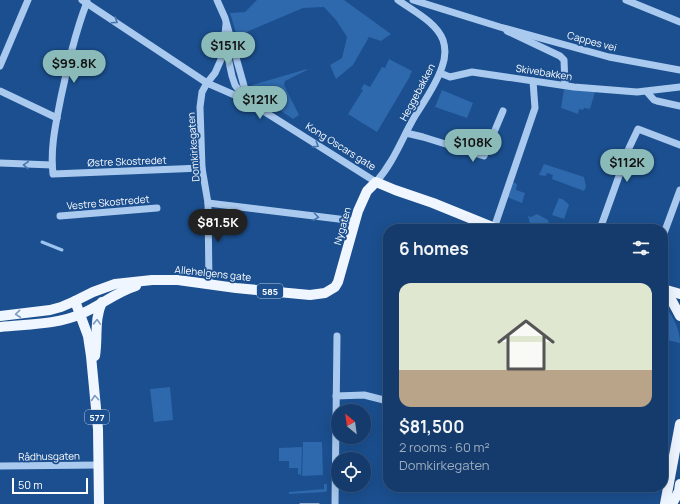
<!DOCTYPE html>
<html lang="en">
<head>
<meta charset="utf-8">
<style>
  body { margin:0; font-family:Manrope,sans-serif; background:#214673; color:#f1f3f6; height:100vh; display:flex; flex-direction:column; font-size:15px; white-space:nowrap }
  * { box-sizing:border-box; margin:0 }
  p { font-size:13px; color:#9dadc1 }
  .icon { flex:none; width:22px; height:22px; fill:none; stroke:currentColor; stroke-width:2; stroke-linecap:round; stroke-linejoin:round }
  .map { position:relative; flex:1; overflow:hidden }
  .side { position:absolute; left:383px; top:224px; width:285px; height:268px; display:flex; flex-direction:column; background:#143b6b; border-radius:16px; box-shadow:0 4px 16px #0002,0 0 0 1px #33557e }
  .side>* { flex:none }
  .needle { width:26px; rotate:331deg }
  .controls { position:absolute; left:331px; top:404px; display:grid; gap:8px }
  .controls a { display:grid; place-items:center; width:40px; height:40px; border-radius:50%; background:#143b6b; box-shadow:0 4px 16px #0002,0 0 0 1px #33557e; font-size:20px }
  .scale { position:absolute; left:12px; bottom:10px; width:76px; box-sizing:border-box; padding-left:4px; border:2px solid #fff; border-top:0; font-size:11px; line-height:14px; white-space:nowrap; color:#fff; -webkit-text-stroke:3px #1b4f8f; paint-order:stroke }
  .price { position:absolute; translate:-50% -34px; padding:0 9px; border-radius:14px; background:#8bbbb9; color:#111; font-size:13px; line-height:26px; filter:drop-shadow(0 1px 2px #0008) }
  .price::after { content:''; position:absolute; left:50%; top:24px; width:12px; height:9px; margin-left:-6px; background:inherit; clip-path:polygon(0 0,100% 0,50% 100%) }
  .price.on { background:#222; color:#fff }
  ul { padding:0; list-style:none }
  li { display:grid; align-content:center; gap:8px; height:212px; padding:0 16px }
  li span { display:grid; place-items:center; height:124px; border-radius:12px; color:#555 }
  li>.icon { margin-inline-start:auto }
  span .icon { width:72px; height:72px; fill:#fffc; stroke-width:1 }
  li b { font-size:17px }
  h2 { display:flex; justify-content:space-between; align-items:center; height:48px; padding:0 16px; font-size:17px }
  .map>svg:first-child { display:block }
  .green { fill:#2e69ad }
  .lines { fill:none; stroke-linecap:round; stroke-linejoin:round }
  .stream { stroke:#9cc4f0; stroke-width:3 }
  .minor { stroke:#a9c9ee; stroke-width:7 }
  .major { stroke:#f0f6ff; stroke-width:10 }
  .tram { stroke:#fff; stroke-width:1 }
  .oneway { stroke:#4674ac }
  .oneway2 { stroke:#7b9ac1 }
  .labels { text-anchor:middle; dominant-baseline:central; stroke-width:3.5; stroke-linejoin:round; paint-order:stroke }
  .shield { fill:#1b4f8f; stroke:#bbcadd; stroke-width:1 }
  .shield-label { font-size:9px; font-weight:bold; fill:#fff }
  .street-label { font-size:10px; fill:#fff; stroke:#1b4f8f }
</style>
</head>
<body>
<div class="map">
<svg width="680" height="504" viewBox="0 0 680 504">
  <rect width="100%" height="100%" fill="#1b4f8f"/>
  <g class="green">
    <path d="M257,0H344L391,34L381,41L369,37L353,65L336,79L330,65L342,58L347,37L336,20L324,7L303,8L237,36L230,13L245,12Z"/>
    <path d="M389,59L412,71L409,78L377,132L348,114L363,90L361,89L364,84L370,87L382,67L385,68Z"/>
    <path d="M307,69V70L285,81L284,85L299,115L293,119L254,93L252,85Z"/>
    <path d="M564,89L595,92L590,109L584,108L583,110L579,109L578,114L561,108Z"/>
    <path d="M442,90L473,103L467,118L435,107Z"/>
    <path d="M544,164L584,177L586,187L584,191L552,179L553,175L547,173L546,176L539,175Z"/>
    <path d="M513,182L517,184L516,190L525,193L522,203L507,197Z"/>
    <path d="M559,198L564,200L569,205L564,219L552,215Z"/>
    <path d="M537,214L548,220L550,229H529L523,225L524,223L531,227L528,216L531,217Z"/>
    <path d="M663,304C672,314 680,329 680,343L663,339Z"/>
    <path d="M170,387L173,420L154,422L150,389Z"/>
    <path d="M303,442H322L323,475L302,476Z"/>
    <path d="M302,447L301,475L298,474V468H289V461H279V448Z"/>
    <path d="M324,484H327V491L325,492L289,494V492L324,489Z"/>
  </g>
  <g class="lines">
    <path class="stream" d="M42,242L62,250"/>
    <g class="minor">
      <path d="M82,0L207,83L246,100L376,182C394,162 402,138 415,116C425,100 436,85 442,67C445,59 446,49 443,40C436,22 413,11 398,0"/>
      <path d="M217,0L225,18L246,93V100"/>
      <path d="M413,0L500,27L609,57L680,70"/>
      <path d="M626,0L680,22"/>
      <path d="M87,2C75,33 68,65 61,97C56,123 50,147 53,174L202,168"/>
      <path d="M507,31L560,56L564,60L565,85"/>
      <path d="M226,48L232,76L235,85L246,100"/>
      <path d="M0,66L28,0"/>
      <path d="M440,73L450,77L472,72L574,87L637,92L680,87"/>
      <path d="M0,91L57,118"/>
      <path d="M647,92L654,100L657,101L680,106"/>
      <path d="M406,133L423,137L484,156L503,111"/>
      <path d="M0,163L52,165"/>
      <path d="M208,203L355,221"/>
      <path d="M60,216L157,208"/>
      <path d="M494,228L535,108L533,81"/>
      <path d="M600,229L629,148L638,129L680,145"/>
      <path d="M663,236L680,190"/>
      <path d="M209,284L208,203L202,168L200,107L202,92L207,83L215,73L223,55L226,24"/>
      <path d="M336,396L364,395L388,401"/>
      <path d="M0,466L99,465"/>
      <path d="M335,504L337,336"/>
    </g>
    <g class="major">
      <path d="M663,289L680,294"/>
      <path d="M666,290L680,316"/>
      <path d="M75,301L88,336L91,356L98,429L99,504"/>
      <path d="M0,316L50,310L61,307L75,301L93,292L115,284L152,280H178L236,288L310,295L325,293L335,287L338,282L358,211L367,191L376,182L395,190L433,203L497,229"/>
      <path d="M0,327C27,324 56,325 81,314C100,306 116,292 136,286"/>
      <path d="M95,356C98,338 94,319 102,302"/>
      <path d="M665,504L680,424"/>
      <path d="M672,504L679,491L680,484"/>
    </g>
    <path class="tram" d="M300,504H319"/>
  </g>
  <defs><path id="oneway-chevron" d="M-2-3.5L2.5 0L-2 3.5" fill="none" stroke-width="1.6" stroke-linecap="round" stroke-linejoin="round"/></defs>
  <g class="oneway">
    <use href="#oneway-chevron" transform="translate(115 21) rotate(34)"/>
    <use href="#oneway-chevron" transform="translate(316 145) rotate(32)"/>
    <use href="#oneway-chevron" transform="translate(26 165) rotate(-176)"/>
    <use href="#oneway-chevron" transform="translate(316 217) rotate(7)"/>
  </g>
  <g class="oneway2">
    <use href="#oneway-chevron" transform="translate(18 314) rotate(174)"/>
    <use href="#oneway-chevron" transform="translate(97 322) rotate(-88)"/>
    <use href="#oneway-chevron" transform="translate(95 398) rotate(-95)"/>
  </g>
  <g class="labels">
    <g class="shield">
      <rect x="257" y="284" width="26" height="14" rx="3"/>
      <rect x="85" y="410" width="24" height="14" rx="3"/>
    </g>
    <g class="shield-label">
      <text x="270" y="291">585</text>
      <text x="97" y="417">577</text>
    </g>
    <g class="street-label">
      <text transform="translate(592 41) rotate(15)">Cappes vei</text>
      <text transform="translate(544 72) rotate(9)">Skivebakken</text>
      <text transform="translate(417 92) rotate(-62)">Heggebakken</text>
      <text transform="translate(341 146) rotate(32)">Kong Oscars gate</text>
      <text transform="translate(193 147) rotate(-94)">Domkirkegaten</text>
      <text transform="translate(127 161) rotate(-2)">Østre Skostredet</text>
      <text transform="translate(108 202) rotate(-5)">Vestre Skostredet</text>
      <text transform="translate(342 226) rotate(-74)">Nygaten</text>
      <text transform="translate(213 273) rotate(6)">Allehelgens gate</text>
      <text transform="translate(49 456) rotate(-1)">Rådhusgaten</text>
    </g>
  </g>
</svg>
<div class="controls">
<a><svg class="needle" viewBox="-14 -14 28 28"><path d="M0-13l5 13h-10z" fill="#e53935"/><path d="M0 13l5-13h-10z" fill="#9dadc1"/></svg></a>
<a><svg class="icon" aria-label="locate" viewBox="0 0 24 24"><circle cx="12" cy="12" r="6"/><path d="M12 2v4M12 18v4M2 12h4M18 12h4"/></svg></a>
</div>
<div class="scale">50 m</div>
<b class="price" style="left:228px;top:66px">$151K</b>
<b class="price" style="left:74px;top:84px">$99.8K</b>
<b class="price" style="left:260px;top:120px">$121K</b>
<b class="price" style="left:473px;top:163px">$108K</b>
<b class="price" style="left:627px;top:183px">$112K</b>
<b class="price on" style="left:218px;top:243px">$81.5K</b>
<section class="side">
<h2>6 homes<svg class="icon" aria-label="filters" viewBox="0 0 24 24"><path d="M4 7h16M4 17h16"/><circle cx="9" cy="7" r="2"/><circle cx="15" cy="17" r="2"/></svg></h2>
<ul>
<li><span style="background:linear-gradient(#dfe7d0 70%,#b9a48a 0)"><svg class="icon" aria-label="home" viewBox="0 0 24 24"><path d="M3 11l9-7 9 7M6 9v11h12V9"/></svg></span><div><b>$81,500</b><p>2 rooms · 60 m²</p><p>Domkirkegaten</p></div></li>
</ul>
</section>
</div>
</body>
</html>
